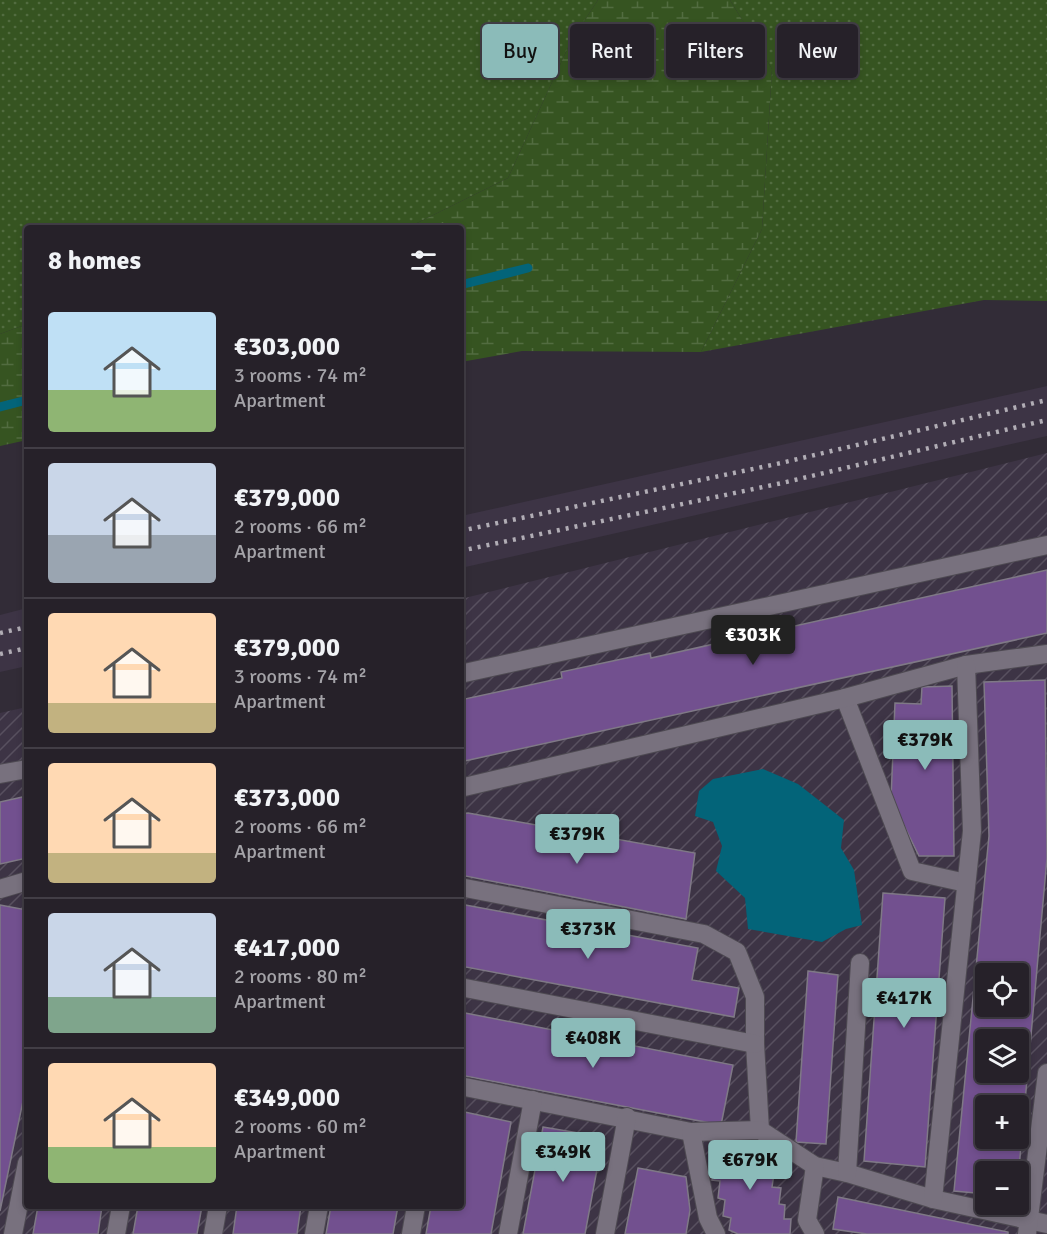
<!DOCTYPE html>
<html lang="en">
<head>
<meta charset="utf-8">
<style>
  body { margin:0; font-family:Signika,sans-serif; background:#2e2931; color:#f1f3f6; height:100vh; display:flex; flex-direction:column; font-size:22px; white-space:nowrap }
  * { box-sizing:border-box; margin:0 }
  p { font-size:20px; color:#a4a3a8 }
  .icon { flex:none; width:33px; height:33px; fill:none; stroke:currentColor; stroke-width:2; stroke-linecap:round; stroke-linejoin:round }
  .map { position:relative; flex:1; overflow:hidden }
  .drawer { position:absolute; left:24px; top:225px; width:440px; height:984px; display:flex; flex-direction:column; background:#262129; border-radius:6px; box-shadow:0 3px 9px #0003,0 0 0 2px #423e46 }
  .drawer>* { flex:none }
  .banner { position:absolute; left:482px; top:24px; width:476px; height:54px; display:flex; gap:12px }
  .buttons { position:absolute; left:975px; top:963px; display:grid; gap:12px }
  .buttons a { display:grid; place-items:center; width:54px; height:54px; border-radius:6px; background:#262129; box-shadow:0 3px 9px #0003,0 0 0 2px #423e46; font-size:30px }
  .price { position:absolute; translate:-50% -51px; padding:0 14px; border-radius:6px; background:#8bbbb9; color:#111; font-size:20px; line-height:39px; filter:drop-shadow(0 2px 3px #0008) }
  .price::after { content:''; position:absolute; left:50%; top:36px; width:18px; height:14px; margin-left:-9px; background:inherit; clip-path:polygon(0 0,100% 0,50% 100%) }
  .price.active { background:#222; color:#fff }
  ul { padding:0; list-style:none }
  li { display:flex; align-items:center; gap:18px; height:150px; padding:0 24px }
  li+li { border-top:2px solid #423e46 }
  li span { display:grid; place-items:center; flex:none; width:168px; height:120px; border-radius:6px; color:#555 }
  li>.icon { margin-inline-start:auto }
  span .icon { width:72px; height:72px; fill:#fffc; stroke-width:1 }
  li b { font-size:26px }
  h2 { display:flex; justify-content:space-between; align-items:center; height:72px; padding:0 24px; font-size:26px }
  .pill { padding:0 21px; border-radius:6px; background:#262129; box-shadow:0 3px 9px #0003,0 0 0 2px #423e46; font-size:21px; line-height:54px }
  .pill.active { background:#8bbbb9; color:#111 }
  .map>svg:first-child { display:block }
  .industrial { fill:url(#industrial-furrows); fill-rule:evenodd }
  .built { fill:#3d3445 }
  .grass { fill:url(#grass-dots) }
  .wetland { fill:url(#wetland-marsh) }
  .water { fill:#036479 }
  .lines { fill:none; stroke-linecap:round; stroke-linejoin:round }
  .stream { stroke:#036479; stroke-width:9 }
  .building { fill:#72508f; stroke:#7f7986; stroke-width:1.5; fill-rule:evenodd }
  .minor-casing { stroke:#4e4a52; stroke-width:20 }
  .minor { stroke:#78717e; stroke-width:18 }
  .rail { stroke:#b1adb5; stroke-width:4.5; stroke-dasharray:3 6; stroke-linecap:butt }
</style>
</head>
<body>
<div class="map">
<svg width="1047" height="1234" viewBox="0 0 1047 1234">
  <defs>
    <pattern id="industrial-furrows" width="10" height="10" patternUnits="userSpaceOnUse" patternTransform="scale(1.5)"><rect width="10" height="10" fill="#3d3445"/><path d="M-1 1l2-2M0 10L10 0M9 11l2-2" fill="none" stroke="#58505f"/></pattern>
    <pattern id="grass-dots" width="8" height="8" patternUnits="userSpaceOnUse" patternTransform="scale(1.5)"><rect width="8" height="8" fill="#365421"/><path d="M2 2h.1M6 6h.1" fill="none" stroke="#526c40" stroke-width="1.8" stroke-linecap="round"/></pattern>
    <pattern id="wetland-marsh" width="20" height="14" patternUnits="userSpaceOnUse" patternTransform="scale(1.5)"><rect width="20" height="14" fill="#365421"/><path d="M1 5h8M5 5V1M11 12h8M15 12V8" fill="none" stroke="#526c40"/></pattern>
  </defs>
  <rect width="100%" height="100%" fill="#322c37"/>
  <path class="industrial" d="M1047,453V1234H0V713L27,707V1206H460L461,599ZM986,974H1018V1006H986ZM986,1040H1018V1072H986ZM986,1106H1018V1138H986ZM986,1172H1018V1204H986Z"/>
  <g class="built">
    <path d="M1047,386V436L461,568V516Z"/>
    <path d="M27,608V666L0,672V615Z"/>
  </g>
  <g class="grass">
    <path d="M0,0H598L571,41L508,178L407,228H27V324L0,334Z"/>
    <path d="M730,0H1047V301L984,300L701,352L762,229L772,69Z"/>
  </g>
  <g class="wetland">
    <path d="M598,0H730L772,69L762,229L701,352L522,351L461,362L460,228H407L508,178L571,41Z"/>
    <path d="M27,324V440L0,446V334Z"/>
  </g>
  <path class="water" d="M763,769L798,784L844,820L841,848L854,870L862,925L846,929L822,942L748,929L745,898L716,871L722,846L713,822L695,816L699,791L713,779Z"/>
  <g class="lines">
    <g class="stream">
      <path d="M460,285L528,268"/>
      <path d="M0,407L27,400"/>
    </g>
  </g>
  <g class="building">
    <path d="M1047,570V633L460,762V700L562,678L561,672L650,653L651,658Z"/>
    <path d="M1045,680L1047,858L1018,1179V1172H986V1194L954,1191L989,836L984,682ZM986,974H1018V1006H986ZM986,1040H1018V1072H986ZM986,1106H1018V1138H986Z"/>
    <path d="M952,686L954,856H919L891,799L895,703L921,704L922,687Z"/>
    <path d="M27,796V858L0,864V802Z"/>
    <path d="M468,813L695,853L686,919L460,875V814Z"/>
    <path d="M883,893L945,898L925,1167L864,1161Z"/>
    <path d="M460,904L698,948L692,980L739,988L734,1017L460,966Z"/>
    <path d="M0,905L27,910V1082L0,1211Z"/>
    <path d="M808,971L838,975L826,1144L796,1142Z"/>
    <path d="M460,1012L733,1065L721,1125L460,1075Z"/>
    <path d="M460,1111L511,1122L491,1234H426L431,1206H460Z"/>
    <path d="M543,1127L603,1137L585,1234H523Z"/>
    <path d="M717,1144L777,1154L772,1187L781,1188L779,1204L785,1205L784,1219H791L790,1234H738L729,1230L731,1218L723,1216L725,1200L718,1198L720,1181L712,1180Z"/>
    <path d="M638,1168L686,1177L690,1210L686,1234H625Z"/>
    <path d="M838,1197L1008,1232V1234H867L833,1229Z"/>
    <path d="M38,1206H102L98,1234H33Z"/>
    <path d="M138,1206H202L197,1234H133Z"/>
    <path d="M237,1206H301L297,1234H233Z"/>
    <path d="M331,1206H398L393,1234H326Z"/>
  </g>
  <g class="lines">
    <g class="minor-casing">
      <g id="minor">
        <path d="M460,674L1047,545"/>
        <path d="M845,698L912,871L966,883"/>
        <path d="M0,774L27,769"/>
        <path d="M460,788L845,698L966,665L1047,654"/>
        <path d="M460,887L704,934L737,952L755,997V1044L760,1130"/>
        <path d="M0,889L27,881"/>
        <path d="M460,987L755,1044"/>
        <path d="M460,1086L691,1132L760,1130L815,1166L847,1173L933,1199L1047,1224"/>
        <path d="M691,1132L708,1218L716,1234"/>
        <path d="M815,1166L807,1220L815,1234"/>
        <path d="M847,1173L860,963"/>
        <path d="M933,1199L972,831L966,665"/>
        <path d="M13,1234L27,1163"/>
        <path d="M116,1234L121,1206"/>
        <path d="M213,1234L218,1206"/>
        <path d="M314,1234L319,1206"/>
        <path d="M411,1234L416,1206"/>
        <path d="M508,1234L533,1100"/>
        <path d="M605,1234L627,1117"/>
        <path d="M1027,1234L1047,1073"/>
      </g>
    </g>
    <use href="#minor" class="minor"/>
    <g class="rail">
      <path d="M460,531L781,463L1047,400"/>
      <path d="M460,551L782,483L1047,420"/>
      <path d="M0,633L27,627"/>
      <path d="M0,654L27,648"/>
    </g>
  </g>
</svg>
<div class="buttons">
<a><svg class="icon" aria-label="locate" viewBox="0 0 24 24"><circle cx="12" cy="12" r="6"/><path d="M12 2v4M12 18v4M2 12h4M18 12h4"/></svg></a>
<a><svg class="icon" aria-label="layers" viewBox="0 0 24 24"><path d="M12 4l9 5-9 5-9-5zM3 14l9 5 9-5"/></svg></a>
<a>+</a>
<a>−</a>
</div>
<b class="price active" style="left:753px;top:666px">€303K</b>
<b class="price" style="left:925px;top:771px">€379K</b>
<b class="price" style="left:577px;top:865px">€379K</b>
<b class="price" style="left:588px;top:960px">€373K</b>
<b class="price" style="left:904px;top:1029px">€417K</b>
<b class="price" style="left:593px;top:1069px">€408K</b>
<b class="price" style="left:563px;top:1183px">€349K</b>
<b class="price" style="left:750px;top:1191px">€679K</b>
<div class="banner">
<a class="pill active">Buy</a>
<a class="pill">Rent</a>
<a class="pill">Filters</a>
<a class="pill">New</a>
</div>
<section class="drawer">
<h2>8 homes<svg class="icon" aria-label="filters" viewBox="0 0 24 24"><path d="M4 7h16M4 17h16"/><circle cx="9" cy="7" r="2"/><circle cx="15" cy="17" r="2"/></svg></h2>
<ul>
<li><span style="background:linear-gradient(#bfe0f5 65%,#8fb573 0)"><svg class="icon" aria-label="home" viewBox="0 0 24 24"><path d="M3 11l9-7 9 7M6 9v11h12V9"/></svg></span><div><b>€303,000</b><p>3 rooms · 74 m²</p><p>Apartment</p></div></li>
<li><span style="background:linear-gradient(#c9d6e8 60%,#9aa5b1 0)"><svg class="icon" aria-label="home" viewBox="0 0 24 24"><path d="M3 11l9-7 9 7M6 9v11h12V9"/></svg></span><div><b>€379,000</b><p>2 rooms · 66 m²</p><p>Apartment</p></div></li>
<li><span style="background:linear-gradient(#ffd9b3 75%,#c2b280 0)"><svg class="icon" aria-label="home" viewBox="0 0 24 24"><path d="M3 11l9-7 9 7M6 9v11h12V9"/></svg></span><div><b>€379,000</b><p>3 rooms · 74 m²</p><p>Apartment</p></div></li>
<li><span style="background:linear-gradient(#ffd9b3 75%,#c2b280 0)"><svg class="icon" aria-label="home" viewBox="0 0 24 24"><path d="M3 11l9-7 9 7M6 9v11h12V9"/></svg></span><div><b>€373,000</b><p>2 rooms · 66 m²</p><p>Apartment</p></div></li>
<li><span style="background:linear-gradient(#c9d6e8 70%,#7fa58c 0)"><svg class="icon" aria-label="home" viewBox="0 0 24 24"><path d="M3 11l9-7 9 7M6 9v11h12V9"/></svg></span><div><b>€417,000</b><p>2 rooms · 80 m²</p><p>Apartment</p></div></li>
<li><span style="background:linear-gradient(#ffd9b3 70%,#8fb573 0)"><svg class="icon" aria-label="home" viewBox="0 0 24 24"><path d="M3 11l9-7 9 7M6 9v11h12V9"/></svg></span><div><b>€349,000</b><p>2 rooms · 60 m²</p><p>Apartment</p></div></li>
</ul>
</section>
</div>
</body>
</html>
